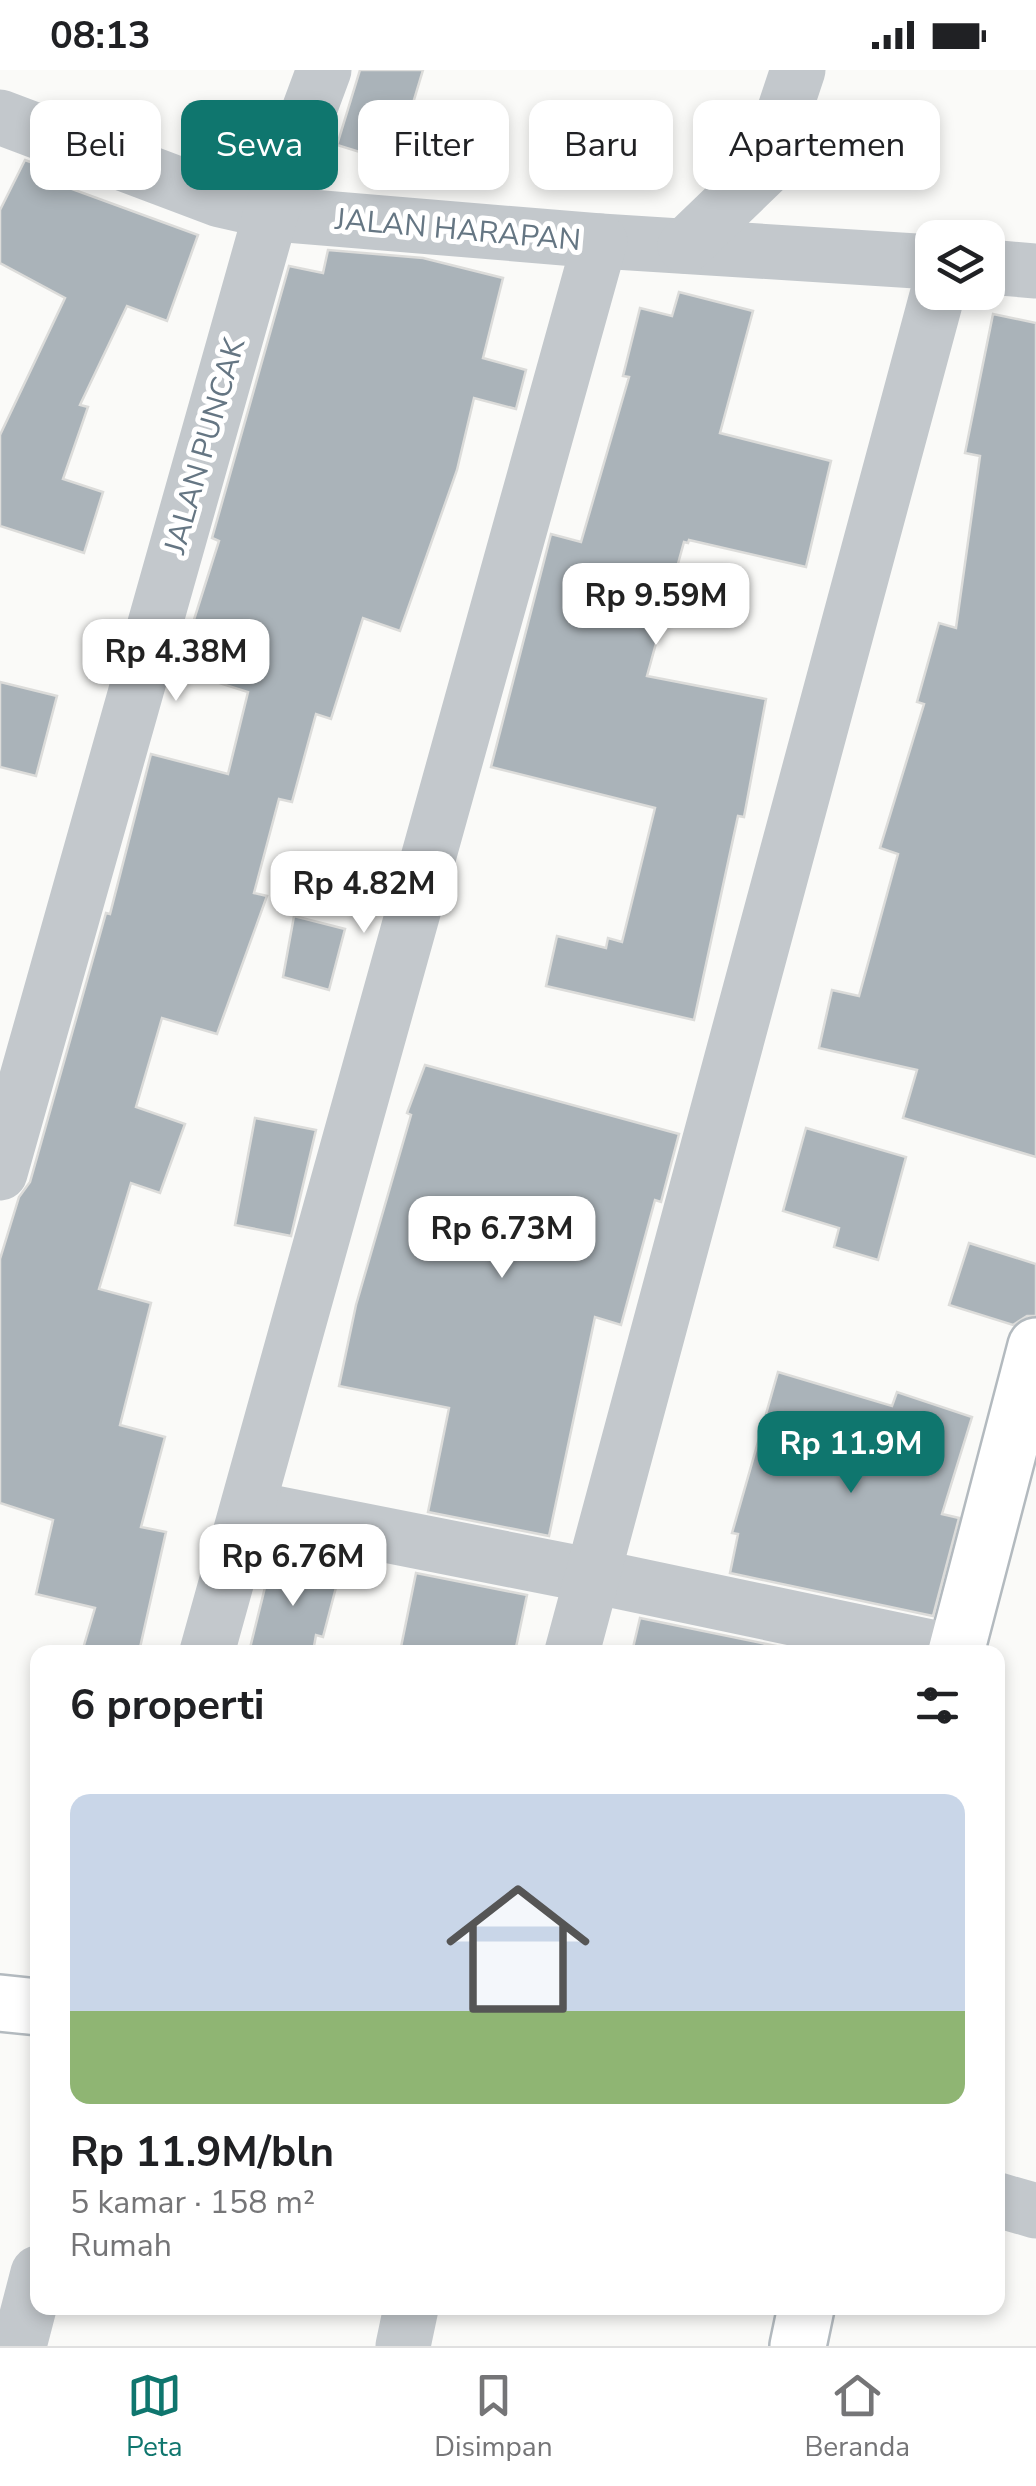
<!DOCTYPE html>
<html lang="id">
<head>
<meta charset="utf-8">
<style>
  body { margin:0; font-family:"Nunito Sans",sans-serif; background:#f6f6f6; color:#202124; height:100vh; display:flex; flex-direction:column; font-size:38px; white-space:nowrap }
  * { box-sizing:border-box; margin:0 }
  p { font-size:32px; color:#757577 }
  .icon { flex:none; width:55px; height:55px; fill:none; stroke:currentColor; stroke-width:2; stroke-linecap:round; stroke-linejoin:round }
  .map { position:relative; flex:1; overflow:hidden }
  .drawer { position:absolute; left:30px; top:1575px; width:975px; height:670px; display:flex; flex-direction:column; background:#fff; border-radius:20px; box-shadow:0 5px 15px #0003 }
  .drawer>* { flex:none }
  .top-card { position:absolute; left:30px; top:30px; width:978px; height:90px; display:flex; gap:20px }
  .buttons { position:absolute; left:915px; top:150px; display:grid; gap:20px }
  .buttons a { display:grid; place-items:center; width:90px; height:90px; border-radius:20px; background:#fff; box-shadow:0 5px 15px #0003; font-size:50px }
  .price { position:absolute; translate:-50% -85px; padding:0 22px; border-radius:20px; background:#fff; color:#222; font-size:32px; line-height:65px; filter:drop-shadow(0 2px 5px #0008) }
  .price::after { content:''; position:absolute; left:50%; top:60px; width:30px; height:22px; margin-left:-15px; background:inherit; clip-path:polygon(0 0,100% 0,50% 100%) }
  .price.selected { background:#0f766e; color:#fff }
  ul { padding:0; list-style:none }
  li { display:grid; align-content:center; gap:20px; height:530px; padding:0 40px }
  li+li { border-top:2px solid #e0e0e0 }
  li span { display:grid; place-items:center; height:310px; border-radius:20px; color:#555 }
  li>.icon { margin-inline-start:auto }
  span .icon { width:180px; height:180px; fill:#fffc; stroke-width:1 }
  li b { font-size:42px }
  h2 { display:flex; justify-content:space-between; align-items:center; height:120px; padding:0 40px; font-size:42px }
  .chip { padding:0 35px; border-radius:20px; background:#fff; box-shadow:0 5px 15px #0003; font-size:35px; line-height:90px }
  .chip.selected { background:#0f766e; color:#fff }
  .status { display:flex; justify-content:space-between; align-items:center; height:70px; padding:0 50px; background:#fff; direction:ltr }
  .status svg { height:28px; fill:currentColor }
  .dock { display:flex; justify-content:space-around; align-items:center; height:140px; border-top:2px solid #e0e0e0; background:#fff; font-size:28px; color:#757577 }
  .dock a { display:grid; justify-items:center; gap:5px }
  .dock .selected { color:#0f766e }
  .map>svg:first-child { display:block }
  .building { fill:#aab3b9; stroke:#dcdcda; stroke-width:2.5 }
  .lines { fill:none; stroke-linecap:round; stroke-linejoin:round }
  .secondary-casing { stroke:#b3babf; stroke-width:60 }
  .street { stroke:#c3c8cc; stroke-width:55 }
  .secondary { stroke:#fff; stroke-width:55 }
  .labels { text-anchor:middle; dominant-baseline:central; stroke-width:10; stroke-linejoin:round; paint-order:stroke }
  .street-label { font-size:30px; fill:#657683; stroke:#fff }
</style>
</head>
<body>
<div class="status"><b>08:13</b><svg viewBox="0 0 49 12"><path d="M0 12V9h3v3zM5 12V6h3v6zM10 12V3h3v9zM15 12V0h3v12zM26 1h20v11H26zM47 4h2v5h-2z"/></svg></div>
<div class="map">
<svg width="1036" height="2276" viewBox="0 0 1036 2276">
  <rect width="100%" height="100%" fill="#fafaf8"/>
  <g class="building">
    <path d="M360,0H423L395,93L337,75Z"/>
    <path d="M25,90L76,109L72,119L198,165L167,251L127,236L80,335L88,337L63,409L103,422L84,483L0,456V365L65,228L0,193V140Z"/>
    <path d="M328,180L423,188L503,208L483,288L526,300L516,339L474,328L457,400L400,561L363,548L331,649L316,644L292,732L279,729L254,823L267,826L217,964L162,948L136,1037L185,1054L160,1123L131,1113L99,1219L151,1233L120,1355L165,1367L141,1457L166,1462L139,1582H82L95,1538L36,1524L53,1450L0,1433V1189L19,1127L30,1112L106,843L110,844L151,684L228,704L248,622L178,600L219,471L212,468L289,196L323,203Z"/>
    <path d="M679,222L753,241L720,363L831,391L806,497L689,470L688,473L684,472L647,606L766,629L744,747L738,746L694,950L546,916L557,866L606,878L608,868L622,872L655,738L491,697L551,464L581,472L629,307L623,306L640,238L672,246Z"/>
    <path d="M993,244L1036,253V1087L903,1048L917,1000L819,978L832,920L859,926L898,784L880,778L924,634L917,632L939,553L956,558L980,386L965,383Z"/>
    <path d="M0,612L57,626L36,706L0,697Z"/>
    <path d="M294,846L345,859L329,920L283,907Z"/>
    <path d="M425,995L679,1064L661,1132L655,1130L621,1255L595,1247L549,1466L428,1442L449,1338L339,1316L356,1235L411,1045L407,1043Z"/>
    <path d="M255,1048L316,1060L291,1166L235,1155Z"/>
    <path d="M806,1058L906,1087L878,1190L834,1177L839,1158L783,1141Z"/>
    <path d="M969,1173L1036,1194V1246H1027L1013,1255L949,1235Z"/>
    <path d="M778,1302L892,1336L897,1322L972,1347L942,1444L959,1448L933,1546L730,1503L738,1464L732,1463Z"/>
    <path d="M272,1489L339,1506L323,1567L316,1565L313,1582H249Z"/>
    <path d="M416,1503L527,1525L515,1582H400Z"/>
    <path d="M640,1548L805,1582H632Z"/>
  </g>
  <g class="lines">
    <g class="secondary-casing">
      <g id="secondary">
        <path d="M956,1582L1036,1276"/>
        <path d="M0,1933L38,1937"/>
        <path d="M798,2276L806,2238"/>
      </g>
    </g>
    <g class="street">
      <path d="M0,47L220,130L287,145L600,171L932,192"/>
      <path d="M685,176L765,99L798,0"/>
      <path d="M988,197L1036,201"/>
      <path d="M0,1103L271,143L324,0"/>
      <path d="M249,1438L593,1506L954,1582"/>
      <path d="M207,1582L600,171"/>
      <path d="M572,1582L938,222"/>
      <path d="M998,2130L1036,2141"/>
      <path d="M19,2276L38,2203"/>
      <path d="M403,2276L411,2238"/>
    </g>
    <use href="#secondary" class="secondary"/>
  </g>
  <g class="labels">
    <g class="street-label">
      <text transform="translate(458 160) rotate(5)">JALAN HARAPAN</text>
      <text transform="translate(205 376) rotate(-74)">JALAN PUNCAK</text>
    </g>
  </g>
</svg>
<div class="buttons">
<a><svg class="icon" aria-label="layers" viewBox="0 0 24 24"><path d="M12 4l9 5-9 5-9-5zM3 14l9 5 9-5"/></svg></a>
</div>
<b class="price" style="left:656px;top:578px">Rp 9.59M</b>
<b class="price" style="left:176px;top:634px">Rp 4.38M</b>
<b class="price" style="left:364px;top:866px">Rp 4.82M</b>
<b class="price" style="left:502px;top:1211px">Rp 6.73M</b>
<b class="price selected" style="left:851px;top:1426px">Rp 11.9M</b>
<b class="price" style="left:293px;top:1539px">Rp 6.76M</b>
<div class="top-card">
<a class="chip">Beli</a>
<a class="chip selected">Sewa</a>
<a class="chip">Filter</a>
<a class="chip">Baru</a>
<a class="chip">Apartemen</a>
</div>
<section class="drawer">
<h2>6 properti<svg class="icon" aria-label="filters" viewBox="0 0 24 24"><path d="M4 7h16M4 17h16"/><circle cx="9" cy="7" r="2"/><circle cx="15" cy="17" r="2"/></svg></h2>
<ul>
<li><span style="background:linear-gradient(#c9d6e8 70%,#8fb573 0)"><svg class="icon" aria-label="home" viewBox="0 0 24 24"><path d="M3 11l9-7 9 7M6 9v11h12V9"/></svg></span><div><b>Rp 11.9M/bln</b><p>5 kamar · 158 m²</p><p>Rumah</p></div></li>
</ul>
</section>
</div>
<nav class="dock">
<a class="selected"><svg class="icon" aria-label="map" viewBox="0 0 24 24"><path d="M3 6l6-2 6 2 6-2v14l-6 2-6-2-6 2zM9 4v14M15 6v14"/></svg>Peta</a>
<a><svg class="icon" aria-label="saved" viewBox="0 0 24 24"><path d="M7 4h10v16l-5-4-5 4z"/></svg>Disimpan</a>
<a><svg class="icon" aria-label="home" viewBox="0 0 24 24"><path d="M3 11l9-7 9 7M6 9v11h12V9"/></svg>Beranda</a>
</nav>
</body>
</html>
